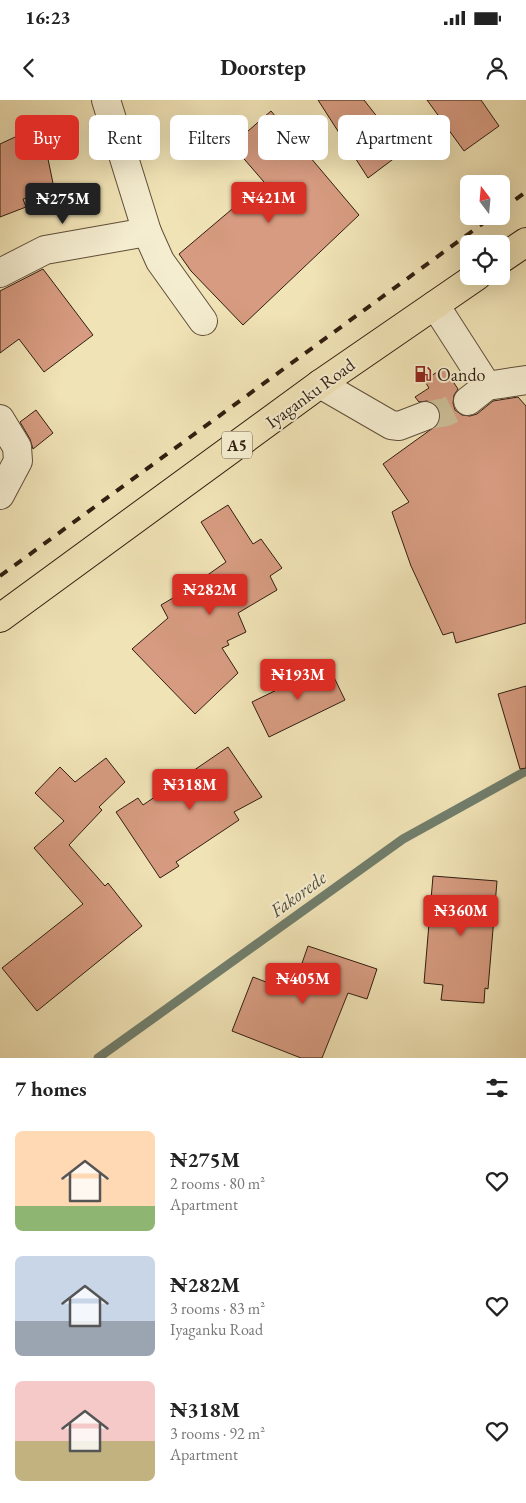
<!DOCTYPE html>
<html lang="en">
<head>
<meta charset="utf-8">
<style>
  body { margin:0; font-family:"EB Garamond",serif; background:#f6f6f6; color:#222; height:100vh; display:flex; flex-direction:column; font-size:19px; white-space:nowrap }
  * { box-sizing:border-box; margin:0 }
  p { font-size:16px; color:#767676 }
  .icon { flex:none; width:28px; height:28px; fill:none; stroke:currentColor; stroke-width:2; stroke-linecap:round; stroke-linejoin:round }
  .map { position:relative; height:958px; overflow:hidden }
  .details { display:flex; flex-direction:column; background:#fff; flex:1 }
  .details>* { flex:none }
  .hud { position:absolute; left:15px; top:15px; width:496px; height:45px; display:flex; gap:10px }
  .needle { width:32px; rotate:344deg }
  .buttons { position:absolute; left:460px; top:75px; display:grid; gap:10px }
  .buttons a { display:grid; place-items:center; width:50px; height:50px; border-radius:8px; background:#fff; box-shadow:0 5px 20px #0002; font-size:25px }
  .price { position:absolute; translate:-50% -42px; padding:0 11px; border-radius:5px; background:#d93025; color:#fff; font-size:16px; line-height:32px; filter:drop-shadow(0 1px 2px #0008) }
  .price::after { content:''; position:absolute; left:50%; top:30px; width:15px; height:11px; margin-left:-8px; background:inherit; clip-path:polygon(0 0,100% 0,50% 100%) }
  .price.on { background:#222; color:#fff }
  ul { padding:0; list-style:none }
  li { display:flex; align-items:center; gap:15px; height:125px; padding:0 15px }
  li span { display:grid; place-items:center; flex:none; width:140px; height:100px; border-radius:8px; color:#555 }
  li>.icon { margin-inline-start:auto }
  span .icon { width:60px; height:60px; fill:#fffc; stroke-width:1 }
  li b { font-size:21px }
  h2 { display:flex; justify-content:space-between; align-items:center; height:60px; padding:0 15px; font-size:21px }
  .pill { padding:0 18px; border-radius:8px; background:#fff; box-shadow:0 5px 20px #0002; font-size:18px; line-height:45px }
  .pill.on { background:#d93025; color:#fff }
  .status { display:flex; justify-content:space-between; align-items:center; height:35px; padding:0 25px; background:#fff; direction:ltr }
  .status svg { height:14px; fill:currentColor }
  header { display:flex; justify-content:space-between; align-items:center; height:65px; padding:0 15px; background:#fff; font-size:22px; font-weight:700 }
  .map>svg:first-child { display:block }
  .lines { fill:none; stroke-linecap:round; stroke-linejoin:round }
  .stream { stroke:#717e6c; stroke-width:9 }
  .building { fill:#d69b80; stroke:#311e10 }
  .minor-tunnel { stroke:#cabc95; stroke-width:28; stroke-dasharray:28 14; stroke-linecap:butt }
  .minor-casing { stroke:#614f3a; stroke-width:30 }
  .highway-casing { stroke:#311e10; stroke-width:30 }
  .minor { stroke:#f5edd0; stroke-width:28 }
  .highway { stroke:#f0e3b6; stroke-width:28 }
  .rail { stroke:#311e10; stroke-width:4; stroke-dasharray:9 9; stroke-linecap:butt }
  .labels { text-anchor:middle; dominant-baseline:central; stroke-width:4; stroke-linejoin:round; paint-order:stroke }
  .shield { fill:#f5edd0; stroke:#6c5c4a; stroke-width:1 }
  .shield-label { font-size:16px; font-weight:bold; fill:#311e10 }
  .poi-label { font-size:18px; fill:#311e10; stroke:#f5edd0; text-anchor:start }
  .street-label { font-size:18px; fill:#311e10; stroke:#f5edd0 }
  .water-label { font-size:19px; font-style:italic; fill:#514e3e; stroke:#f5edd0 }
</style>
</head>
<body>
<div class="status"><b>16:23</b><svg viewBox="0 0 49 12"><path d="M0 12V9h3v3zM5 12V6h3v6zM10 12V3h3v9zM15 12V0h3v12zM26 1h20v11H26zM47 4h2v5h-2z"/></svg></div>
<header><svg class="icon" aria-label="back" viewBox="0 0 24 24"><path d="M15 5l-7 7 7 7"/></svg>Doorstep<svg class="icon" aria-label="person" viewBox="0 0 24 24"><circle cx="12" cy="8" r="4"/><path d="M4 21q1-7 8-7t8 7"/></svg></header>
<div class="map">
<svg width="526" height="958" viewBox="0 0 526 958">
  <rect width="100%" height="100%" fill="#f0e3b6"/>
  <filter id="stains"><feTurbulence type="fractalNoise" baseFrequency=".004" numOctaves="4"/><feColorMatrix values="0 0 0 0 .2 0 0 0 0 .09 0 0 0 0 .02 0 0 0 .5 -.17"/></filter>
  <radialGradient id="worn" r=".72"><stop offset=".6" stop-color="#630" stop-opacity="0"/><stop offset="1" stop-color="#630" stop-opacity=".3"/></radialGradient>
  <g class="lines">
    <path class="stream" d="M98,958L403,739L526,671"/>
  </g>
  <g class="building">
    <path d="M318,0H364L404,51L368,78Z"/>
    <path d="M427,0H481L499,26L464,51Z"/>
    <path d="M271,11L359,115L243,225L191,171L179,154L264,82L232,45Z"/>
    <path d="M41,25L55,93L23,99L26,107L0,117V44Z"/>
    <path d="M43,169L93,235L44,272L19,239L0,253V191Z"/>
    <path d="M444,268L458,289L454,295L453,303L455,310L462,315L470,316L477,314L493,301L518,297L526,306V523L456,543L453,532L443,535L411,466L392,412L409,402L383,364L437,325L440,318V311L435,304L427,301L419,302L415,297L429,288L424,280Z"/>
    <path d="M36,310L53,333L33,349L30,339L20,322Z"/>
    <path d="M228,405L253,444L261,439L282,468L270,476L277,490L238,513L246,532L227,541L229,545L222,548L238,573L195,614L132,549L168,518L161,505L197,484L196,483L226,462L201,422Z"/>
    <path d="M328,565L345,600L269,637L252,602Z"/>
    <path d="M526,586V668L520,669L498,594Z"/>
    <path d="M228,647L262,697L234,712L239,720L176,762L179,766L160,778L116,712L138,698L143,705Z"/>
    <path d="M106,658L125,682L99,707L102,710L69,745L105,786L108,783L142,826L37,911L2,868L83,804L34,748L64,721L35,693L60,667L75,682Z"/>
    <path d="M433,776L497,781L488,889L485,888L484,903L441,900L443,885L424,883Z"/>
    <path d="M308,846L377,869L367,899L348,893L322,958H301L232,931L253,877L292,892Z"/>
  </g>
  <g class="lines">
    <path class="minor-tunnel" d="M425,316L446,312L468,301"/>
    <g class="minor-casing">
      <g id="minor">
        <path d="M106,0L147,132L160,161L203,221"/>
        <path d="M0,173L45,150L147,132"/>
        <path d="M435,205L487,286"/>
        <path d="M320,284L391,325L399,326L425,316"/>
        <path d="M468,301L487,286L526,280"/>
        <path d="M0,319L17,347L18,361L0,395"/>
      </g>
    </g>
    <g class="highway-casing">
      <g id="highway">
        <path d="M501,159L526,142"/>
        <path d="M0,518L320,284L477,176"/>
      </g>
    </g>
    <use href="#minor" class="minor"/>
    <use href="#highway" class="highway"/>
    <g class="rail">
      <path d="M501,110L526,92"/>
      <path d="M0,476L493,116"/>
    </g>
  </g>
  <defs>
    <g id="fuel-bare" transform="scale(1.35)"><path d="M-5.5-6h7V0h2V4h1.3V-2.5L3-4.5l.8-.8L6-3V5H2.5V1h-1V6h-7ZM-4.2-4.7v3.2H.2V-4.7Z" fill="#8f2418" stroke="#f5edd0" stroke-width="2.5" paint-order="stroke"/></g>
  </defs>
  <g fill-rule="evenodd">
    <use href="#fuel-bare" x="423" y="274"/>
  </g>
  <g class="labels">
    <rect class="shield" x="222" y="331.5" width="30" height="27" rx="4"/>
    <g class="shield-label">
      <text x="237" y="345">A5</text>
    </g>
    <g class="poi-label">
      <text x="437" y="274">Oando</text>
    </g>
    <g class="street-label">
      <text transform="translate(310 293) rotate(-36)">Iyaganku Road</text>
    </g>
    <g class="water-label">
      <text transform="translate(298 794) rotate(-36)">Fakorede</text>
    </g>
  </g>
  <rect width="100%" height="100%" filter="url(#stains)"/>
  <rect width="100%" height="100%" fill="url(#worn)"/>
</svg>
<div class="buttons">
<a><svg class="needle" viewBox="-14 -14 28 28"><path d="M0-13l5 13h-10z" fill="#e53935"/><path d="M0 13l5-13h-10z" fill="#767676"/></svg></a>
<a><svg class="icon" aria-label="locate" viewBox="0 0 24 24"><circle cx="12" cy="12" r="6"/><path d="M12 2v4M12 18v4M2 12h4M18 12h4"/></svg></a>
</div>
<b class="price" style="left:269px;top:124px">₦421M</b>
<b class="price on" style="left:63px;top:125px">₦275M</b>
<b class="price" style="left:210px;top:516px">₦282M</b>
<b class="price" style="left:298px;top:601px">₦193M</b>
<b class="price" style="left:190px;top:711px">₦318M</b>
<b class="price" style="left:461px;top:837px">₦360M</b>
<b class="price" style="left:303px;top:905px">₦405M</b>
<div class="hud">
<a class="pill on">Buy</a>
<a class="pill">Rent</a>
<a class="pill">Filters</a>
<a class="pill">New</a>
<a class="pill">Apartment</a>
</div>
</div>
<section class="details">
<h2>7 homes<svg class="icon" aria-label="filters" viewBox="0 0 24 24"><path d="M4 7h16M4 17h16"/><circle cx="9" cy="7" r="2"/><circle cx="15" cy="17" r="2"/></svg></h2>
<ul>
<li><span style="background:linear-gradient(#ffd9b3 75%,#8fb573 0)"><svg class="icon" aria-label="home" viewBox="0 0 24 24"><path d="M3 11l9-7 9 7M6 9v11h12V9"/></svg></span><div><b>₦275M</b><p>2 rooms · 80 m²</p><p>Apartment</p></div><svg class="icon" aria-label="heart" viewBox="0 0 24 24"><path d="M12 20l-8-8c-3-5 5-10 8-4 3-6 11-1 8 4z"/></svg></li>
<li><span style="background:linear-gradient(#c9d6e8 65%,#9aa5b1 0)"><svg class="icon" aria-label="home" viewBox="0 0 24 24"><path d="M3 11l9-7 9 7M6 9v11h12V9"/></svg></span><div><b>₦282M</b><p>3 rooms · 83 m²</p><p>Iyaganku Road</p></div><svg class="icon" aria-label="heart" viewBox="0 0 24 24"><path d="M12 20l-8-8c-3-5 5-10 8-4 3-6 11-1 8 4z"/></svg></li>
<li><span style="background:linear-gradient(#f6c9c9 60%,#c2b280 0)"><svg class="icon" aria-label="home" viewBox="0 0 24 24"><path d="M3 11l9-7 9 7M6 9v11h12V9"/></svg></span><div><b>₦318M</b><p>3 rooms · 92 m²</p><p>Apartment</p></div><svg class="icon" aria-label="heart" viewBox="0 0 24 24"><path d="M12 20l-8-8c-3-5 5-10 8-4 3-6 11-1 8 4z"/></svg></li>
</ul>
</section>
</body>
</html>
